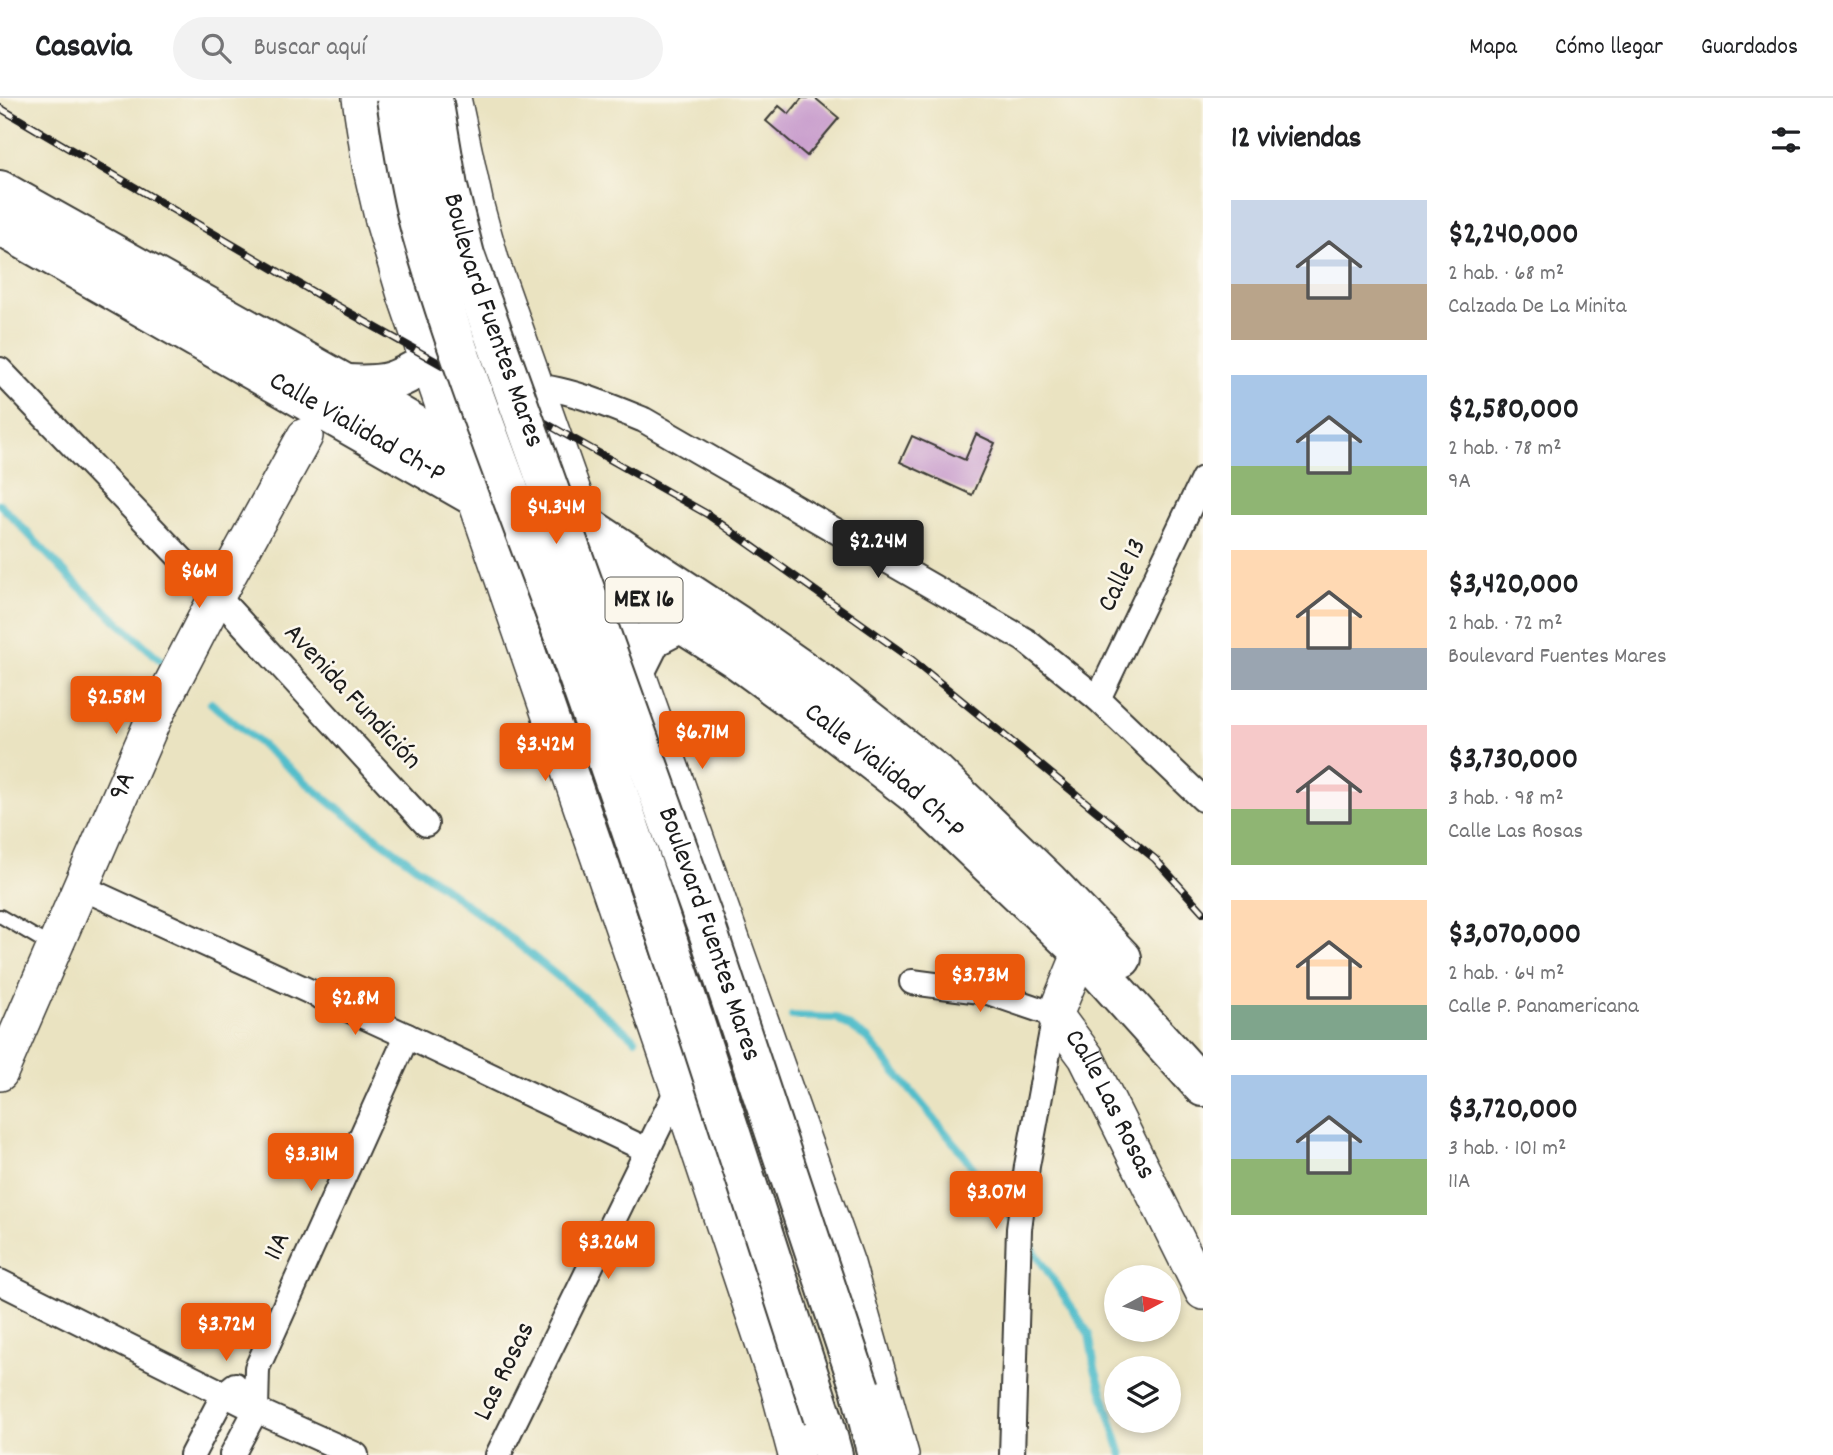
<!DOCTYPE html>
<html lang="es">
<head>
<meta charset="utf-8">
<style>
  body { margin:0; font-family:Dekko,sans-serif; background:#f2f2f2; color:#202124; height:100vh; display:flex; flex-direction:column; font-size:26px; white-space:nowrap }
  * { box-sizing:border-box; margin:0 }
  p { font-size:23px; color:#757577 }
  .icon { flex:none; width:38px; height:38px; fill:none; stroke:currentColor; stroke-width:2; stroke-linecap:round; stroke-linejoin:round }
  .map { position:relative; flex:1; overflow:hidden }
  .details { display:flex; flex-direction:column; background:#fff; width:630px }
  .details>* { flex:none }
  .needle { width:46px; rotate:83deg }
  .controls { position:absolute; left:1104px; top:1167px; display:grid; gap:14px }
  .controls a { display:grid; place-items:center; width:77px; height:77px; border-radius:50%; background:#fff; box-shadow:0 4px 10px #0003; font-size:35px }
  .price { position:absolute; translate:-50% -60px; padding:0 16px; border-radius:7px; background:#ea580c; color:#fff; font-size:23px; line-height:46px; filter:drop-shadow(0 2px 4px #0008) }
  .price::after { content:''; position:absolute; left:50%; top:42px; width:21px; height:16px; margin-left:-10px; background:inherit; clip-path:polygon(0 0,100% 0,50% 100%) }
  .price.current { background:#222; color:#fff }
  ul { padding:0; list-style:none }
  li { display:flex; align-items:center; gap:21px; height:175px; padding:0 28px }
  li span { display:grid; place-items:center; flex:none; width:196px; height:140px; border-radius:0px; color:#555 }
  li>.icon { margin-inline-start:auto }
  span .icon { width:84px; height:84px; fill:#fffc; stroke-width:1 }
  li b { font-size:30px }
  h2 { display:flex; justify-content:space-between; align-items:center; height:84px; padding:0 28px; font-size:30px }
  header { display:flex; align-items:center; gap:42px; box-sizing:border-box; height:98px; padding:0 35px; background:#fff; border-bottom:2px solid #e0e0e0 }
  header strong { font-size:33px }
  nav { display:flex; gap:38px; margin-inline-start:auto; font-size:24px }
  .search { width:490px; height:63px; background:#f2f2f2; display:flex; align-items:center; gap:18px; box-sizing:border-box; padding:0 24px; border-radius:38px; color:#757577; font-size:26px }
  main { display:flex; flex:1; min-height:0 }
  .map>svg:first-child { display:block }
  .lines { fill:none; stroke-linecap:round; stroke-linejoin:round }
  .stream { stroke:#52becb; stroke-width:8 }
  .building { fill:#caa0ce }
  .lane-casing { stroke:#3b3a35; stroke-width:16 }
  .street-casing { stroke:#3b3a35; stroke-width:28 }
  .secondary-casing { stroke:#3b3a35; stroke-width:38 }
  .primary-casing { stroke:#3b3a35; stroke-width:42 }
  .lane { stroke:#fff; stroke-width:12 }
  .street { stroke:#fff; stroke-width:24 }
  .secondary { stroke:#fff; stroke-width:35 }
  .primary { stroke:#fff; stroke-width:38 }
  .rail-casing { stroke:#1c1c1c; stroke-width:8 }
  .rail { stroke:#fbf7ec; stroke-width:5; stroke-dasharray:16; stroke-linecap:butt }
  .primary-bridge-casing { stroke:#3b3a35; stroke-width:42; stroke-linecap:butt }
  .primary-bridge { stroke:#fff; stroke-width:38 }
  .labels { text-anchor:middle; dominant-baseline:central; stroke-width:5; stroke-linejoin:round; paint-order:stroke }
  .shield { fill:#fbf7ec; stroke:#5f5e5a; stroke-width:2 }
  .shield-label { font-size:26px; font-weight:bold; fill:#1c1c1c }
  .street-label { font-size:28px; fill:#1c1c1c; stroke:#fbf7ec }
</style>
</head>
<body>
<header>
<strong>Casavia</strong>
<div class="search"><svg class="icon" aria-label="search" viewBox="0 0 24 24"><circle cx="10" cy="10" r="6"/><path d="M15 15l6 6"/></svg>Buscar aquí</div>
<nav><a>Mapa</a><a>Cómo llegar</a><a>Guardados</a></nav>
</header>
<main>
<div class="map">
<svg width="1203" height="1357" viewBox="0 0 1203 1357">
  <rect width="100%" height="100%" fill="#fbf7ec"/>
  <filter id="ink" filterUnits="userSpaceOnUse"><feTurbulence type="fractalNoise" baseFrequency=".0143" numOctaves="2"/><feDisplacementMap in="SourceGraphic" scale="14" xChannelSelector="R" yChannelSelector="G"/><feConvolveMatrix kernelMatrix="1 2 1 2 8 2 1 2 1" color-interpolation-filters="sRGB"/></filter>
  <filter id="wash" filterUnits="userSpaceOnUse"><feTurbulence type="fractalNoise" baseFrequency=".00686" numOctaves="4" result="noise"/><feDisplacementMap in="SourceGraphic" scale="28" xChannelSelector="R" yChannelSelector="G"/><feGaussianBlur stdDeviation="1.57" result="paint"/><feColorMatrix in="noise" values="0 0 0 0 0 0 0 0 0 0 0 0 0 0 0 0 0 1.4 0 .05"/><feComposite in="paint" operator="in"/></filter>
  <g filter="url(#wash)">
    <rect width="100%" height="100%" fill="#eae3c1"/>
    <g class="lines">
      <g class="stream">
        <path d="M0,406L71,481L168,569"/>
        <path d="M211,605L332,706L498,830L635,941"/>
        <path d="M792,918L836,920L867,940L959,1051L1013,1123"/>
        <path d="M1025,1139L1089,1236L1095,1271L1122,1357"/>
      </g>
    </g>
    <g id="blocks">
      <g class="building">
        <path d="M802,0H815L839,20L807,58L766,23L779,8L789,16Z"/>
        <path d="M976,336L995,345L972,397L900,364L912,338L965,362Z"/>
      </g>
    </g>
  </g>
  <g filter="url(#ink)">
    <use href="#blocks" fill-opacity="0" stroke="#3b3a35" stroke-width="2"/>
    <g class="lines">
      <g class="lane-casing">
        <path id="lane" d="M0,818L53,849"/>
      </g>
      <g class="street-casing">
        <g id="street">
          <path d="M0,272L217,498L426,726"/>
          <path d="M524,288C560,287 610,308 644,322L1025,542L1098,601L1203,701"/>
          <path d="M1098,601L1203,381"/>
          <path d="M81,789L407,938L647,1052"/>
          <path d="M912,884L988,894L1055,917L1027,1068L1019,1131L1012,1357"/>
          <path d="M0,1184L256,1312L356,1357"/>
          <path d="M192,1357L224,1296L235,1287"/>
          <path d="M232,1357L256,1312L257,1270L407,938"/>
          <path d="M498,1357L678,990"/>
        </g>
      </g>
      <g class="secondary-casing">
        <g id="secondary">
          <path d="M360,0L370,67L383,123L405,197L678,990L778,1289L796,1357"/>
          <path d="M453,0L476,108L491,162L847,1166L901,1357"/>
          <path id="s1" d="M1094,831L1081,854L1055,917L1086,959L1203,1194"/>
          <path id="s2" d="M0,975L154,620L217,498L305,338"/>
        </g>
      </g>
      <g class="primary-casing">
        <g id="primary">
          <path d="M0,92L346,286L583,425L735,525L828,590L937,676L1048,783L1122,860"/>
          <path id="s3" d="M0,128L475,399L601,474L735,560L817,620L916,697L1081,854L1203,989"/>
          <path d="M346,286C388,288 393,285 429,264"/>
          <path d="M636,572L652,540L681,525"/>
          <path d="M860,1290L877,1357"/>
          <path d="M823,1320L833,1357"/>
        </g>
      </g>
      <use href="#lane" class="lane"/>
      <use href="#street" class="street"/>
      <use href="#secondary" class="secondary"/>
      <use href="#primary" class="primary"/>
      <g class="rail-casing">
        <path id="rail" d="M0,10L325,201L707,416L911,561L1155,761L1203,814"/>
      </g>
      <use href="#rail" class="rail"/>
      <g class="primary-bridge-casing">
        <g id="primary-bridge">
          <path d="M396,0C402,43 409,88 420,130C460,271 516,407 566,545C657,801 739,1061 823,1320"/>
          <path id="s4" d="M433,0L448,89L465,157L706,828L860,1290"/>
        </g>
      </g>
      <use href="#primary-bridge" class="primary-bridge"/>
    </g>
  </g>
  <g class="labels">
    <rect class="shield" x="605.5" y="479.5" width="77" height="45" rx="5"/>
    <g class="shield-label">
      <text x="644" y="502">MEX 16</text>
    </g>
    <g class="street-label">
      <text stroke="none"><textPath href="#s4" startOffset="231">Boulevard Fuentes Mares</textPath></text>
      <text stroke="none"><textPath href="#s3" startOffset="410">Calle Vialidad Ch-P</textPath></text>
      <text transform="translate(1124 478) rotate(-64)">Calle 13</text>
      <text transform="translate(351 600) rotate(47)">Avenida Fundición</text>
      <text stroke="none"><textPath href="#s3" startOffset="1040">Calle Vialidad Ch-P</textPath></text>
      <text stroke="none"><textPath href="#s2" startOffset="312">9A</textPath></text>
      <text stroke="none"><textPath href="#s4" startOffset="882">Boulevard Fuentes Mares</textPath></text>
      <text stroke="none"><textPath href="#s1" startOffset="200">Calle Las Rosas</textPath></text>
      <text transform="translate(279 1149) rotate(-66)">11A</text>
      <text transform="translate(506 1274) rotate(-64)">Las Rosas</text>
    </g>
  </g>
</svg>
<div class="controls">
<a><svg class="needle" viewBox="-14 -14 28 28"><path d="M0-13l5 13h-10z" fill="#e53935"/><path d="M0 13l5-13h-10z" fill="#757577"/></svg></a>
<a><svg class="icon" aria-label="layers" viewBox="0 0 24 24"><path d="M12 4l9 5-9 5-9-5zM3 14l9 5 9-5"/></svg></a>
</div>
<b class="price" style="left:556px;top:448px">$4.34M</b>
<b class="price current" style="left:878px;top:482px">$2.24M</b>
<b class="price" style="left:199px;top:512px">$6M</b>
<b class="price" style="left:116px;top:638px">$2.58M</b>
<b class="price" style="left:702px;top:673px">$6.71M</b>
<b class="price" style="left:545px;top:685px">$3.42M</b>
<b class="price" style="left:980px;top:916px">$3.73M</b>
<b class="price" style="left:355px;top:939px">$2.8M</b>
<b class="price" style="left:311px;top:1095px">$3.31M</b>
<b class="price" style="left:996px;top:1133px">$3.07M</b>
<b class="price" style="left:608px;top:1183px">$3.26M</b>
<b class="price" style="left:226px;top:1265px">$3.72M</b>
</div>
<section class="details">
<h2>12 viviendas<svg class="icon" aria-label="filters" viewBox="0 0 24 24"><path d="M4 7h16M4 17h16"/><circle cx="9" cy="7" r="2"/><circle cx="15" cy="17" r="2"/></svg></h2>
<ul>
<li><span style="background:linear-gradient(#c9d6e8 60%,#b9a48a 0)"><svg class="icon" aria-label="home" viewBox="0 0 24 24"><path d="M3 11l9-7 9 7M6 9v11h12V9"/></svg></span><div><b>$2,240,000</b><p>2 hab. · 68 m²</p><p>Calzada De La Minita</p></div></li>
<li><span style="background:linear-gradient(#a9c7e8 65%,#8fb573 0)"><svg class="icon" aria-label="home" viewBox="0 0 24 24"><path d="M3 11l9-7 9 7M6 9v11h12V9"/></svg></span><div><b>$2,580,000</b><p>2 hab. · 78 m²</p><p>9A</p></div></li>
<li><span style="background:linear-gradient(#ffd9b3 70%,#9aa5b1 0)"><svg class="icon" aria-label="home" viewBox="0 0 24 24"><path d="M3 11l9-7 9 7M6 9v11h12V9"/></svg></span><div><b>$3,420,000</b><p>2 hab. · 72 m²</p><p>Boulevard Fuentes Mares</p></div></li>
<li><span style="background:linear-gradient(#f6c9c9 60%,#8fb573 0)"><svg class="icon" aria-label="home" viewBox="0 0 24 24"><path d="M3 11l9-7 9 7M6 9v11h12V9"/></svg></span><div><b>$3,730,000</b><p>3 hab. · 98 m²</p><p>Calle Las Rosas</p></div></li>
<li><span style="background:linear-gradient(#ffd9b3 75%,#7fa58c 0)"><svg class="icon" aria-label="home" viewBox="0 0 24 24"><path d="M3 11l9-7 9 7M6 9v11h12V9"/></svg></span><div><b>$3,070,000</b><p>2 hab. · 64 m²</p><p>Calle P. Panamericana</p></div></li>
<li><span style="background:linear-gradient(#a9c7e8 60%,#8fb573 0)"><svg class="icon" aria-label="home" viewBox="0 0 24 24"><path d="M3 11l9-7 9 7M6 9v11h12V9"/></svg></span><div><b>$3,720,000</b><p>3 hab. · 101 m²</p><p>11A</p></div></li>
</ul>
</section>
</main>
</body>
</html>
